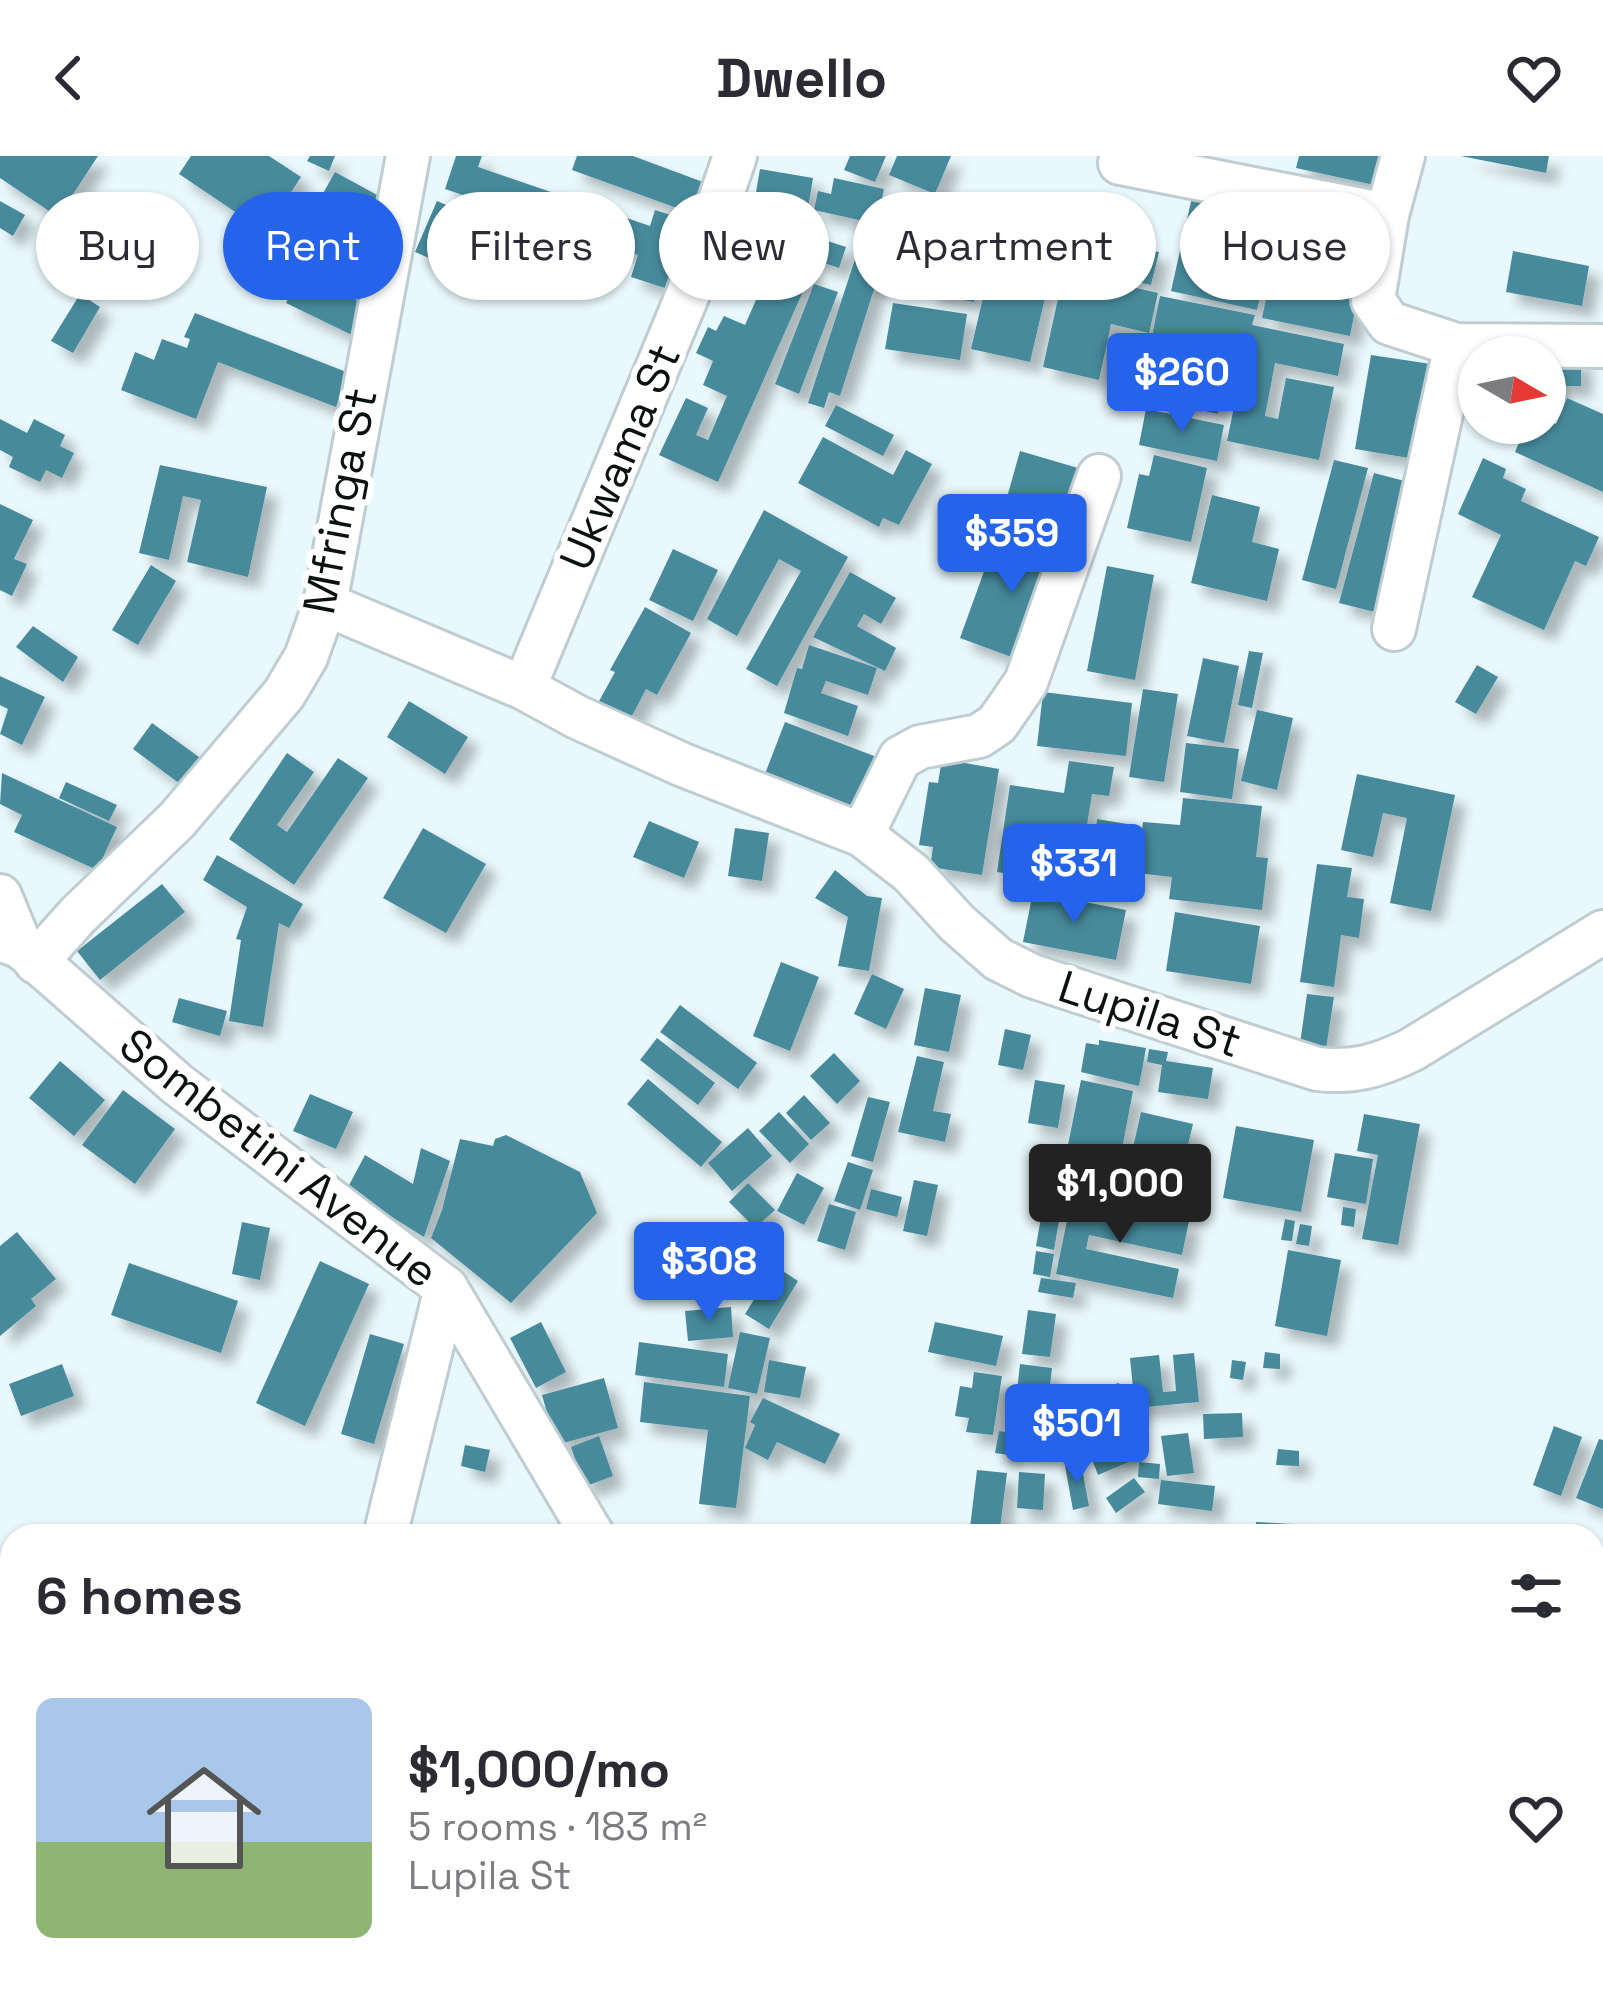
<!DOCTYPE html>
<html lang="en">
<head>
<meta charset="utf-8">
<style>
  body { margin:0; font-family:"Space Grotesk",sans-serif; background:#f7f7f7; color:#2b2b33; height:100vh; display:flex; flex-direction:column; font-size:45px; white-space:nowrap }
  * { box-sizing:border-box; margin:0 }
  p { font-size:39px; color:#7c7c81 }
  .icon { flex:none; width:66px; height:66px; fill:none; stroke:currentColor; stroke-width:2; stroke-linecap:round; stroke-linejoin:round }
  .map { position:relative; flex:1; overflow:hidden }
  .sheet { position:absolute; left:0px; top:1368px; width:1605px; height:468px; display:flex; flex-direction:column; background:#fff; border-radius:36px 36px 0 0; box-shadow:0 3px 9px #0004 }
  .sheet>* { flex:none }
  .guide { position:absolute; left:36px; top:36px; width:1533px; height:108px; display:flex; gap:24px }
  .needle { width:78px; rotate:99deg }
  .fabs { position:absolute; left:1458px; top:180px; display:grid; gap:24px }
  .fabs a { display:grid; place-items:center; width:108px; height:108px; border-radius:50%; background:#fff; box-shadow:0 3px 9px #0004; font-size:60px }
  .price { position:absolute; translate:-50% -102px; padding:0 27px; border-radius:12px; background:#2563eb; color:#fff; font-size:39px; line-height:78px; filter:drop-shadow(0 3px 6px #0008) }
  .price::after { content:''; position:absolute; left:50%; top:72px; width:36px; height:27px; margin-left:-18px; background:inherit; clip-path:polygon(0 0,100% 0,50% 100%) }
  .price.current { background:#222; color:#fff }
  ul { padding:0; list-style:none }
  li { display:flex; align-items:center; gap:36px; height:300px; padding:0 36px }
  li+li { border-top:3px solid #e1e1e2 }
  li span { display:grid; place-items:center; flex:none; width:336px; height:240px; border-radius:18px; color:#555 }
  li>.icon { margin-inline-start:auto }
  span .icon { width:144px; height:144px; fill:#fffc; stroke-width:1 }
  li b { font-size:51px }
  h2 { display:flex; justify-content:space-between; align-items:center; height:144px; padding:0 36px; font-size:51px }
  .tag { padding:0 42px; border-radius:54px; background:#fff; box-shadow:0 3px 9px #0004; font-size:42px; line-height:108px }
  .tag.current { background:#2563eb; color:#fff }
  header { display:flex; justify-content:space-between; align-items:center; height:156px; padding:0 36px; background:#fff; font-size:54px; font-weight:600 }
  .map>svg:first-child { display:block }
  .building { fill:#478a9c; filter:url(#shadow) }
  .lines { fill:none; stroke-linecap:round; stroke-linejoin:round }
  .minor-casing { stroke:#bfcdd1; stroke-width:48 }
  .minor { stroke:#fff; stroke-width:42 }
  .labels { text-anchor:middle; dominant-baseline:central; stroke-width:12; stroke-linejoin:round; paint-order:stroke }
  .street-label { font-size:45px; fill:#0b1011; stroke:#fff }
</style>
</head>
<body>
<header><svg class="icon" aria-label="back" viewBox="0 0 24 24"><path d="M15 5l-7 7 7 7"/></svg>Dwello<svg class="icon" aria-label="heart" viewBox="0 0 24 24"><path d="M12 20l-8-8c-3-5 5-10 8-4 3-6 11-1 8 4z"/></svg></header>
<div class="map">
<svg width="1603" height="1836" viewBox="0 0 1603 1836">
  <defs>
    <filter id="shadow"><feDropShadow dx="11" dy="11" stdDeviation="6" flood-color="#0004"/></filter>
  </defs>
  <rect width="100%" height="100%" fill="#e9f8fc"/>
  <g class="building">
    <path d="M0,0H98L58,61L0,22Z"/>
    <path d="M191,0H269L301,21L265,76L179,18Z"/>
    <path d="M310,0H335L329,15L307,5Z"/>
    <path d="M456,0H482L478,11L650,70L655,54L693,66L671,134L631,121L638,99L445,33Z"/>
    <path d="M577,0H633L711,29L699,60L572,14Z"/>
    <path d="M850,0H886L875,26L844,14Z"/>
    <path d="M897,0H951L935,38L889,19Z"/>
    <path d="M1299,0H1395L1388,32L1296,12Z"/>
    <path d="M1461,0H1549L1546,17Z"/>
    <path d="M760,13L813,22L808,52L755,42Z"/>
    <path d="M335,16L390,46L377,70L321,41Z"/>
    <path d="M834,22L884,33L877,68L814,54L818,35L831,38Z"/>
    <path d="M1194,32L1280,51L1257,154L1171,135Z"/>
    <path d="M1287,41L1374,59L1367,93L1315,82L1304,137L1319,140L1327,100L1364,108L1350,180L1262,162Z"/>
    <path d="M290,44L309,49L303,71L285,66Z"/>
    <path d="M0,45L25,59L13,80L0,72Z"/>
    <path d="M437,45L504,74L482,125L415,96Z"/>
    <path d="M314,60L381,84L370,114L303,89Z"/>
    <path d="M769,66L846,91L839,112L762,86Z"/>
    <path d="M915,70L989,91L982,115L908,93Z"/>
    <path d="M1076,77L1159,96L1151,129L1068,110Z"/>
    <path d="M758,89L813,113L718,326L659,299L686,242L708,252L696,279L708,284L727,240L703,229L713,205L696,197L708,171L716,175L724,160L745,169L763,128L744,120Z"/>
    <path d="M1513,95L1589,110L1582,150L1506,136Z"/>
    <path d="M857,97L883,105L840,240L829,236L824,252L808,247Z"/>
    <path d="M993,99L1052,112L1030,206L971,193Z"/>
    <path d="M930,110L980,119L974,146L925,137Z"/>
    <path d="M1064,115L1158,137L1149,177L1111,168L1099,224L1043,211Z"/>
    <path d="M301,117L366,149L352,179L286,147Z"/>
    <path d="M814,128L838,136L799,238L775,228Z"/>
    <path d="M80,138L100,151L73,197L51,185Z"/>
    <path d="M1160,140L1255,159L1252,169L1344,188L1338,220L1275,207L1265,260L1278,263L1286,222L1334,231L1319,304L1227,285L1238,231L1222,228L1223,222L1194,216L1192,227L1223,234L1218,258L1140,241Z"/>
    <path d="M893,147L967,158L960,204L885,193Z"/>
    <path d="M195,157L349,217L336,251L218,206L196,263L121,234L135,196L154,204L162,183L187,192L190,183L184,181Z"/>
    <path d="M1371,199L1431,208L1415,303L1355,293Z"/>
    <path d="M1545,201H1581V230H1556L1557,250H1545Z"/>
    <path d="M1567,242L1603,258V336L1515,296L1527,267H1545V263L1556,268Z"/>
    <path d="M836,249L894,279L883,300L825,270Z"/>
    <path d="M1146,253L1224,269L1217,305L1139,289Z"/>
    <path d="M0,263L27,277L34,263L65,279L60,290L74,297L62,322L46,314L40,326L9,311L13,301L0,294Z"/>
    <path d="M823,281L893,319L906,294L932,308L899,369L883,362L879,371L798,327Z"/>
    <path d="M1020,295L1095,317L1078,374L1004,352Z"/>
    <path d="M1154,299L1207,312L1191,386L1127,372L1139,318L1149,320Z"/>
    <path d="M1483,302L1506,313L1503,322L1526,333L1521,345L1599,381L1586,410L1575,405L1544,474L1472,441L1501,379L1458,358Z"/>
    <path d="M1334,304L1368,312L1336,433L1302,424Z"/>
    <path d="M160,309L267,331L248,421L187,406L201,344L183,340L169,404L139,397Z"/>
    <path d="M1374,317L1420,329L1387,459L1339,447Z"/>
    <path d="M1212,339L1260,351L1252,386L1279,393L1267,445L1191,427Z"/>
    <path d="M0,348L33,364L14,403L27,408L12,440L0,434Z"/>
    <path d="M764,354L848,401L777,530L746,513L801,415L779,403L737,480L707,463Z"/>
    <path d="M999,374L1064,397L1025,506L960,482Z"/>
    <path d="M673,393L718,414L693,465L649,444Z"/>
    <path d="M151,409L176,425L138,489L112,474Z"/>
    <path d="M1107,410L1154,419L1135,524L1087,515Z"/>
    <path d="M850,416L896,442L881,468L864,458L857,470L896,492L885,515L813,481Z"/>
    <path d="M645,451L691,477L657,539L646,533L630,564L598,547L615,516L610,514Z"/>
    <path d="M33,470L78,501L63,526L16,491Z"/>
    <path d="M809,489L877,512L868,539L826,525L821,537L858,550L848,580L784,557L797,512L802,513Z"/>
    <path d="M1249,495L1263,497L1252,552L1238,549Z"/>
    <path d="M1203,502L1239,510L1224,587L1187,580Z"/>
    <path d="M1477,509L1498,521L1476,558L1455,546Z"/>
    <path d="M0,520L45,541L22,589L0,578L8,553L0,549Z"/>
    <path d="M1143,533L1178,538L1164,626L1129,621Z"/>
    <path d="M1043,536L1132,547L1126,600L1037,590Z"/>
    <path d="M409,545L468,581L445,618L387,581Z"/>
    <path d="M1257,554L1293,562L1277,634L1241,625Z"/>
    <path d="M785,566L882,603L861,660L763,623Z"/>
    <path d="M152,567L210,609L191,636L133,593Z"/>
    <path d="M1186,587L1239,593L1232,643L1180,636Z"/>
    <path d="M287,597L314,616L277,669L287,676L338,602L368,622L294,729L229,683Z"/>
    <path d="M942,603L999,613L982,719L930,711L933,691L919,689L929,626L938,627Z"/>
    <path d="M1069,605L1114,611L1109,640L1092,638L1084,688L1094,689L1097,663L1127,668L1119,723L1049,713L1048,724L997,716L1010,629L1064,637Z"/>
    <path d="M2,617L117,671L97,714L14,676L22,659L0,648Z"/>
    <path d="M1357,618L1455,639L1431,755L1390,747L1407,662L1383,657L1373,701L1341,694Z"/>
    <path d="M66,626L117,649L109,665L59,642Z"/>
    <path d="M1183,642L1262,650L1256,701L1268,702L1262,754L1169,743L1172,721L1137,717L1143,666L1180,669Z"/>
    <path d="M649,665L699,686L684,722L633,701Z"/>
    <path d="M423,672L486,708L446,777L383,742Z"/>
    <path d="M735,672L769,677L762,725L728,720Z"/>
    <path d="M217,699L303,748L289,772L279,767L263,871L229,865L241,784L236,783L247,751L203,724Z"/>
    <path d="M1317,708L1352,712L1347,741L1364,743L1359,782L1341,779L1334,831L1300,826Z"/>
    <path d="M835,714L867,740L882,742L869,815L838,810L848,761L815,742Z"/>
    <path d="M162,728L185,756L100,824L77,795Z"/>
    <path d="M1033,736L1126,754L1116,804L1023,786Z"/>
    <path d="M1175,756L1260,770L1251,828L1166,815Z"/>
    <path d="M781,806L819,821L790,895L753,880Z"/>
    <path d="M872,818L904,833L886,873L854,858Z"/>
    <path d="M925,832L961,839L949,896L914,889Z"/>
    <path d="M1307,838L1334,841L1325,899L1299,895Z"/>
    <path d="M179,842L227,855L220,880L172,866Z"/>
    <path d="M680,849L757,907L738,933L660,876Z"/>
    <path d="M1005,873L1031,879L1023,914L998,909Z"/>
    <path d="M657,882L715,927L698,949L640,904Z"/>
    <path d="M1099,884L1146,892L1139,930L1081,916L1086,887L1099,889Z"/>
    <path d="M1149,893L1168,896L1166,905L1213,912L1208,943L1158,936L1162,909L1147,906Z"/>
    <path d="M834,897L860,925L837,948L810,920Z"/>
    <path d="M917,900L944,906L933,955L951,958L945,986L898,976Z"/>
    <path d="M60,905L105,944L74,980L29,942Z"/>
    <path d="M648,923L722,986L701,1011L627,948Z"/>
    <path d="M1035,924L1065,929L1058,972L1028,967Z"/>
    <path d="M1081,924L1133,935L1115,1030L1062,1019Z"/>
    <path d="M123,934L175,973L135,1028L82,989Z"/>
    <path d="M310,938L353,956L336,993L293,975Z"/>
    <path d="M804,939L830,967L811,984L786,957Z"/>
    <path d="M868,941L890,946L873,1006L851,1000Z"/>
    <path d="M779,956L809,988L790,1007L759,975Z"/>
    <path d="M1141,956L1193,968L1173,1052L1122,1040Z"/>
    <path d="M1364,958L1420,968L1398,1089L1362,1083L1378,999L1357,995Z"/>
    <path d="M1236,970L1314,984L1301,1056L1223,1042Z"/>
    <path d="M748,972L772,1000L732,1035L708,1007Z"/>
    <path d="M506,979L580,1016L597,1057L511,1147L431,1082L442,1054L460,983L493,990L495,983Z"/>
    <path d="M421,992L450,1005L424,1081L347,1033L365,999L413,1028Z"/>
    <path d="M1335,997L1373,1003L1366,1048L1327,1041Z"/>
    <path d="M848,1006L873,1014L860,1054L834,1045Z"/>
    <path d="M797,1017L824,1032L804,1069L777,1055Z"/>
    <path d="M914,1024L938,1029L927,1080L903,1075Z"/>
    <path d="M1058,1025L1068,1026L1065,1049L1054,1047Z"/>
    <path d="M748,1027L775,1054L755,1072L729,1046Z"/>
    <path d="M871,1033L902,1041L897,1061L866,1053Z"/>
    <path d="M1072,1040L1189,1065L1182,1099L1089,1079L1086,1093L1179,1113L1173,1142L1056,1118Z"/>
    <path d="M829,1048L856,1056L845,1094L817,1085Z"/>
    <path d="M1343,1051L1356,1053L1354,1071L1341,1069Z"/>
    <path d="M1042,1056L1060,1059L1054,1094L1036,1090Z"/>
    <path d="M1285,1063L1295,1065L1292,1085L1281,1084Z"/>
    <path d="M242,1066L270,1072L260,1124L232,1118Z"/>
    <path d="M1300,1068L1312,1070L1309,1090L1296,1088Z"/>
    <path d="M17,1076L56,1123L31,1143L36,1150L0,1180V1090Z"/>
    <path d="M1288,1094L1341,1104L1327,1180L1275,1170Z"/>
    <path d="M1036,1095L1054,1098L1050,1121L1033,1118Z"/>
    <path d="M320,1105L369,1128L305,1270L256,1247Z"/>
    <path d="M129,1107L238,1145L221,1197L111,1159Z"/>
    <path d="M775,1110L798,1125L769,1173L745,1158Z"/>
    <path d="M1041,1122L1076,1127L1073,1142L1038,1136Z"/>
    <path d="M731,1151L733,1181L688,1185L685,1155Z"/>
    <path d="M1028,1154L1056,1158L1050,1201L1022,1198Z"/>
    <path d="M541,1166L566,1216L536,1232L510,1182Z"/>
    <path d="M935,1166L1003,1180L996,1210L928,1196Z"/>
    <path d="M740,1176L770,1182L757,1238L728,1232Z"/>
    <path d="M370,1178L404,1188L374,1288L341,1278Z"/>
    <path d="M639,1186L728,1198L724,1231L635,1219Z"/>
    <path d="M1265,1196L1280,1198V1213L1263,1212Z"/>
    <path d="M1194,1197L1199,1246L1135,1252L1130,1202L1159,1199L1163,1236L1176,1235L1173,1199Z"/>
    <path d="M769,1204L806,1211L800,1242L764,1236Z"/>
    <path d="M1232,1204L1246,1206L1243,1224L1230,1222Z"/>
    <path d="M62,1208L74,1240L21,1260L9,1228Z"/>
    <path d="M1020,1208L1052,1212L1049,1238L1017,1235Z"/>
    <path d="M974,1216L1002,1220L993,1279L966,1276L969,1262L955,1260L960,1230L972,1232Z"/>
    <path d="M604,1222L618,1272L556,1289L542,1239Z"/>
    <path d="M644,1226L750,1240L736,1352L699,1348L708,1274L640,1266Z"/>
    <path d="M1119,1227L1126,1260L1075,1272L1067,1240Z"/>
    <path d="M1024,1239L1057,1244L1053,1268L1020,1263Z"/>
    <path d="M763,1242L840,1278L825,1308L777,1286L768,1304L745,1292L755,1269L750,1266Z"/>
    <path d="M1242,1257L1243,1281L1204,1283L1203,1258Z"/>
    <path d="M1027,1269L1050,1272L1047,1294L1024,1291Z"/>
    <path d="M1072,1270L1076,1284L1058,1290L1054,1276Z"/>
    <path d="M1554,1270L1582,1281L1561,1340L1533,1329Z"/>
    <path d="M999,1275L1012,1277L1009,1299L995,1297Z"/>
    <path d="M1127,1275L1138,1302L1098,1319L1087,1290Z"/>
    <path d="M1188,1277L1194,1317L1167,1320L1161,1280Z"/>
    <path d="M599,1280L613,1320L584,1331L571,1291Z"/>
    <path d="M1599,1283L1603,1284V1353L1576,1342Z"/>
    <path d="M465,1289L490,1294L485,1316L461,1310Z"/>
    <path d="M1278,1293L1299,1295V1310L1276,1309Z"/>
    <path d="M1139,1306L1160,1308L1159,1323L1138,1321Z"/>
    <path d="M1081,1307L1089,1350L1073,1354L1065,1310Z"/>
    <path d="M977,1314L1007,1317L999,1380H969Z"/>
    <path d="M1019,1316L1045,1318L1043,1354L1017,1352Z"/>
    <path d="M1134,1322L1145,1336L1116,1357L1106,1342Z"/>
    <path d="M1161,1324L1215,1330L1212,1355L1158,1348Z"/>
    <path d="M1256,1366L1311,1369V1380H1255Z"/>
    <path d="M1601,1509L1603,1594L1595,1632L1593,1547Z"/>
    <path d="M1601,1640H1603V1709L1593,1707V1675Z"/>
    <path d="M12,1784V1820H0V1785Z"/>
    <path d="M70,1824H105L106,1836H71Z"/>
    <path d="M982,1824H1036L1034,1836H963L965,1829L981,1831Z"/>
    <path d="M1168,1824H1224L1222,1836H1165Z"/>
    <path d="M1492,1824H1523L1518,1836H1487Z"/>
  </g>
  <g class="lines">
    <g class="minor-casing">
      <g id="minor">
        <path d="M1403,0L1387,59L1373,144L1389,167L1456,189L1603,190"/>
        <path d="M1120,7L1387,59"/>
        <path d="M325,448L524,532L577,561L683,609L862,679L911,717L957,767L998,803L1032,820L1317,913C1354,917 1378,910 1411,894L1603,776"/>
        <path d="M1394,473L1456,189"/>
        <path d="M524,532L688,138L735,0"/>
        <path d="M862,679L900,602L920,591L979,580L997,568L1026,526L1099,320"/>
        <path d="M0,740L21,791"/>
        <path d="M0,783L21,791L177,928L446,1132L593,1380"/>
        <path d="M36,806L78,759L177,664L284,538L306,501L325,448L408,0"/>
        <path d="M385,1380L446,1132"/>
        <path d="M1593,1748L1603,1749"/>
        <path d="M0,1751L12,1746"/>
        <path d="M1069,1836L1070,1824"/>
      </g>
    </g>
    <use href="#minor" class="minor"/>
  </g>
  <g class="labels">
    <g class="street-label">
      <text transform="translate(620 301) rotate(-67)">Ukwama St</text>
      <text transform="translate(340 345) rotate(-79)">Mfringa St</text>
      <text transform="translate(1150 858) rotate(18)">Lupila St</text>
      <text transform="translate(279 1002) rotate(38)">Sombetini Avenue</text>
    </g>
  </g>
</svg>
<div class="fabs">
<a><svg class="needle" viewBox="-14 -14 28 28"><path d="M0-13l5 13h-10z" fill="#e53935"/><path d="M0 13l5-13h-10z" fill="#7c7c81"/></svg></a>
</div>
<b class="price" style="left:1182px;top:279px">$260</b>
<b class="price" style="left:1012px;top:440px">$359</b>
<b class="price" style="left:1074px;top:770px">$331</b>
<b class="price current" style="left:1120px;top:1090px">$1,000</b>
<b class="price" style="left:709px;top:1168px">$308</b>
<b class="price" style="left:1077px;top:1330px">$501</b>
<div class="guide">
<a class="tag">Buy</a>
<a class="tag current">Rent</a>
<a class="tag">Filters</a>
<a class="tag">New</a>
<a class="tag">Apartment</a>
<a class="tag">House</a>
</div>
<section class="sheet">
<h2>6 homes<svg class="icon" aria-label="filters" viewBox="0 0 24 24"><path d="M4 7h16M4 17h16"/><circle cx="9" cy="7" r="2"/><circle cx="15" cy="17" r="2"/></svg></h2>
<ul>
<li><span style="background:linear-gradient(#a9c7e8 60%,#8fb573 0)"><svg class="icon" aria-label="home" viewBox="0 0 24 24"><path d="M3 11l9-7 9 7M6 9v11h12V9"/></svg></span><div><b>$1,000/mo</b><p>5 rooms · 183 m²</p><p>Lupila St</p></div><svg class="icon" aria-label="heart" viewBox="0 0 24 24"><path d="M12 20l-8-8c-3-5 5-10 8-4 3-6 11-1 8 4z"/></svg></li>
</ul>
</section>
</div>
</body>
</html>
